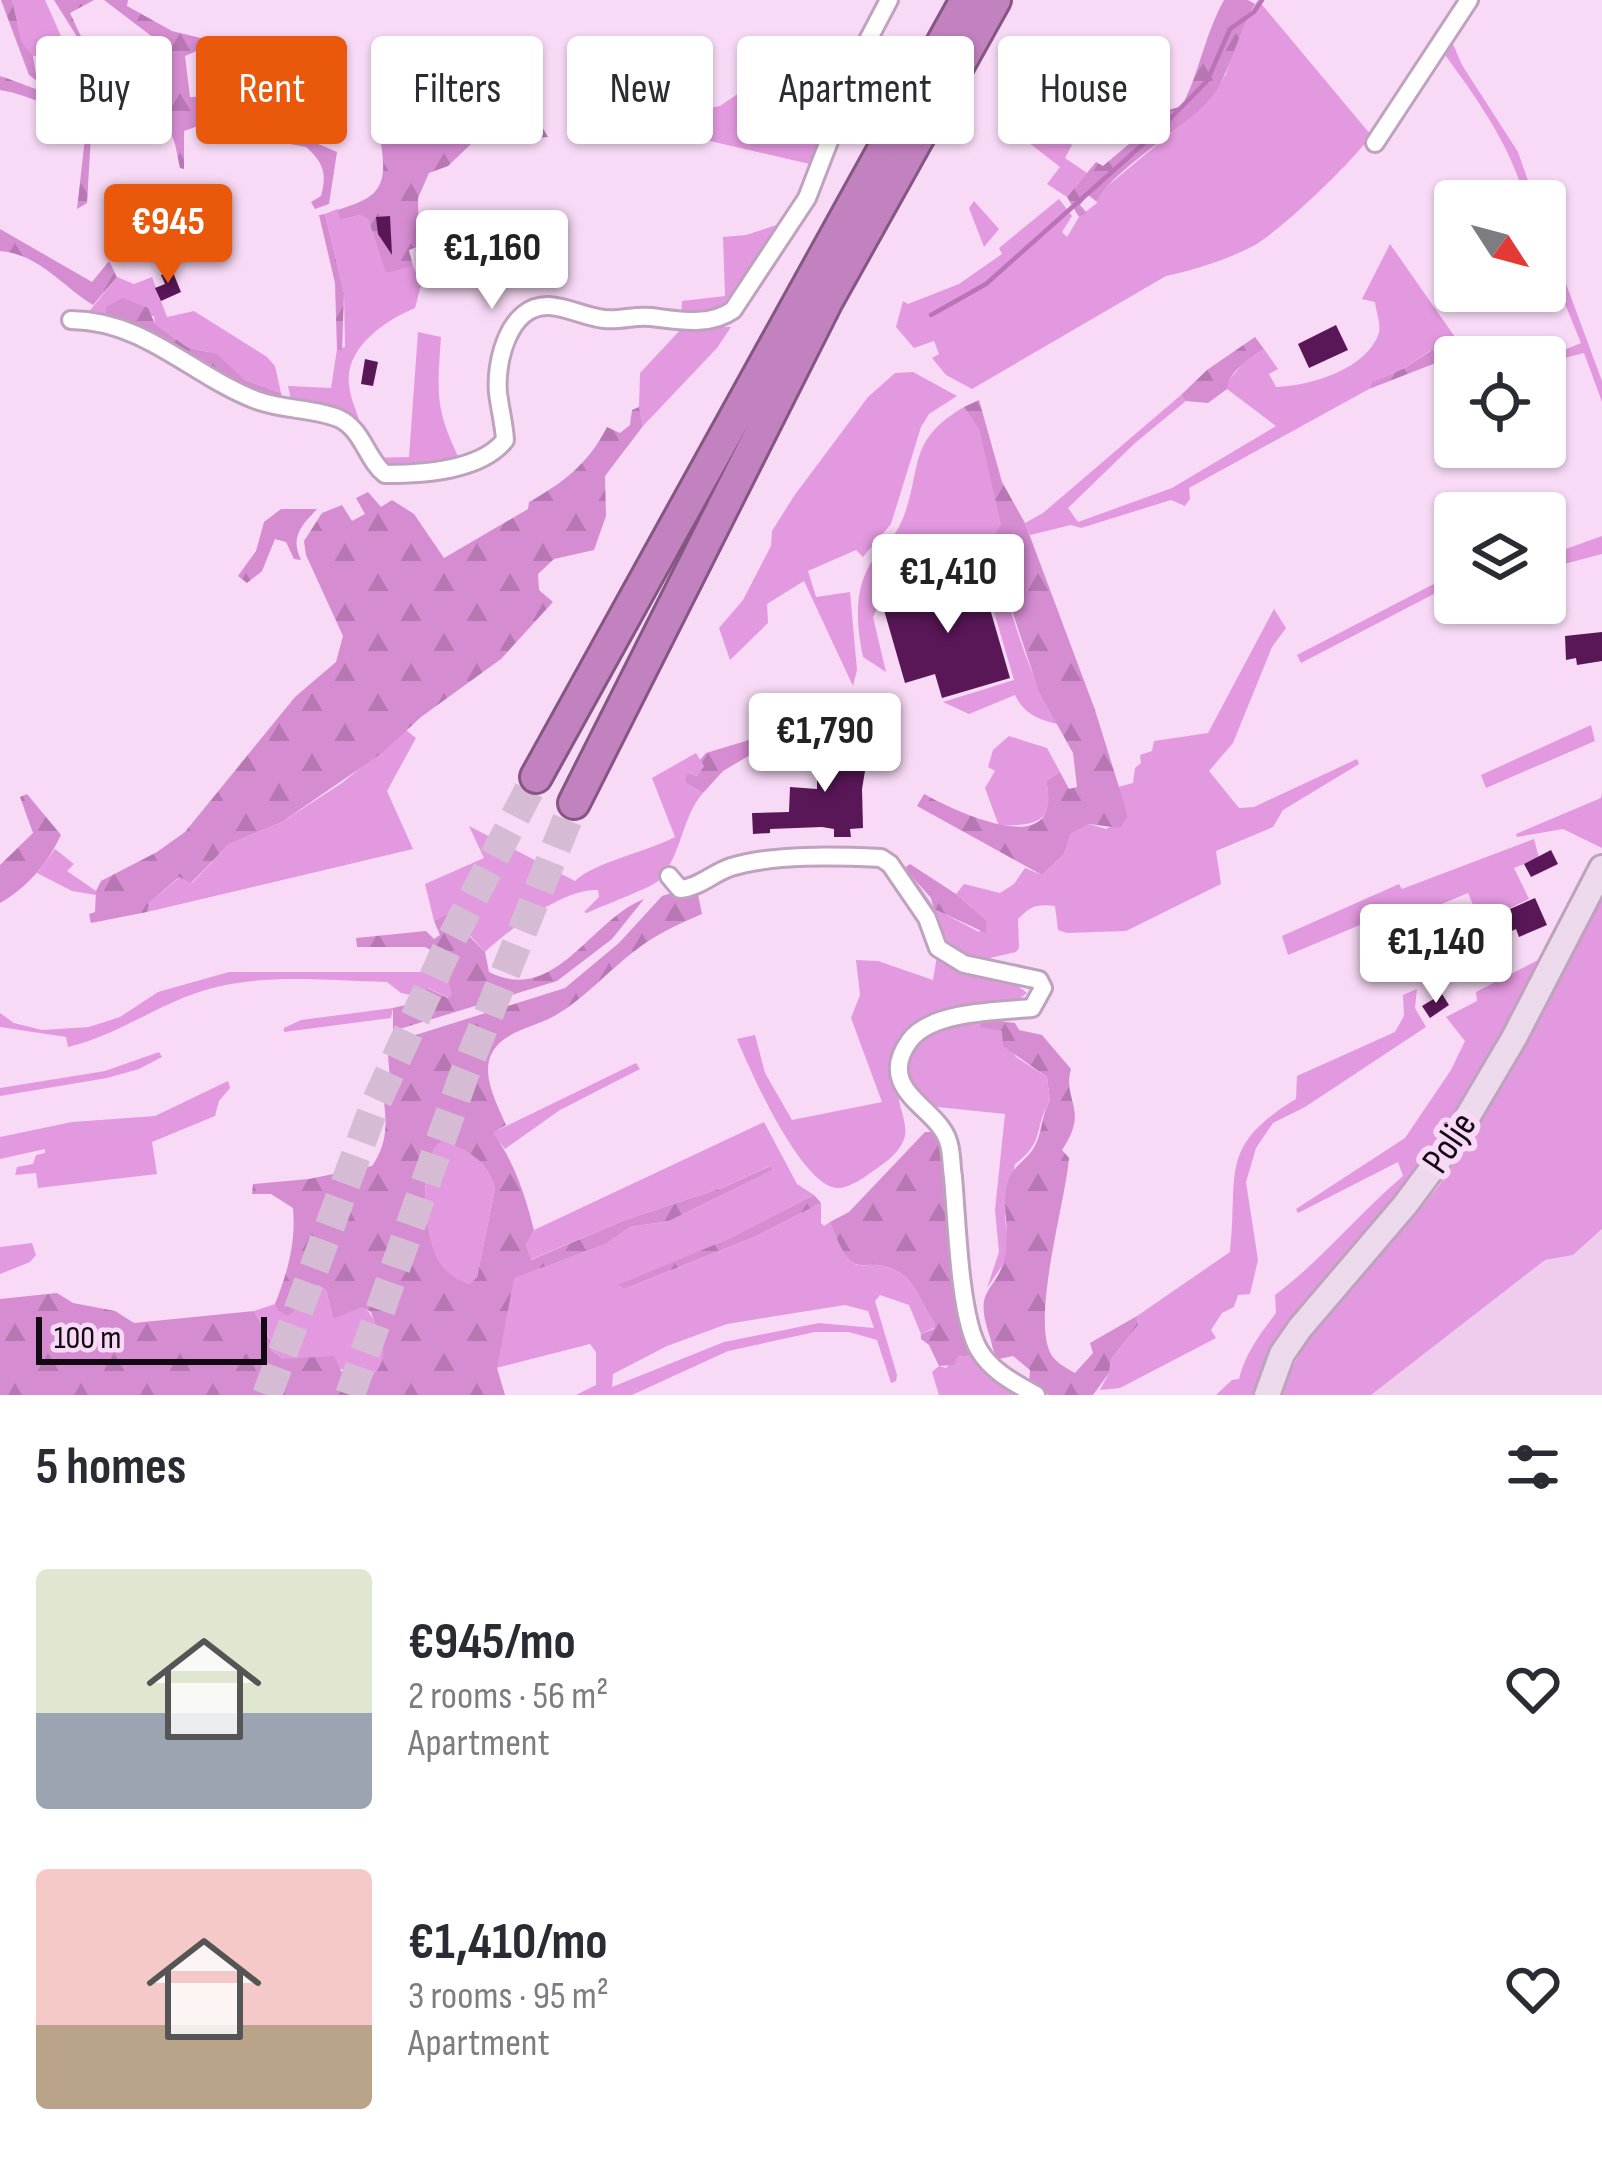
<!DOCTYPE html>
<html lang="en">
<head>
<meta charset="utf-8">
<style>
  body { margin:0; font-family:"Sofia Sans Condensed",sans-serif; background:#f2f2f3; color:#2b2b33; height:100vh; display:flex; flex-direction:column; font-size:45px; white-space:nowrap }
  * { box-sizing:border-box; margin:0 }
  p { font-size:39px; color:#7c7c81 }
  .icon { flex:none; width:66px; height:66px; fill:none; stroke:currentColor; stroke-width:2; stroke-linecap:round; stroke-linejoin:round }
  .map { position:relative; height:1395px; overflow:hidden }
  .panel { display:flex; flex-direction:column; background:#fff; flex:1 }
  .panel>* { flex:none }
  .guide { position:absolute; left:36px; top:36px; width:1530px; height:108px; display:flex; gap:24px }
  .needle { width:78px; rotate:126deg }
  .tools { position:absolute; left:1434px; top:180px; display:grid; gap:24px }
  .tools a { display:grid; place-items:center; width:132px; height:132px; border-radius:12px; background:#fff; box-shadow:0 3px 9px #0004; font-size:60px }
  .scale { position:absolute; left:36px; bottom:30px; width:231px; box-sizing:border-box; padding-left:12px; border:6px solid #120912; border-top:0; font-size:33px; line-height:42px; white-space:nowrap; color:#120912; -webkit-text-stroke:9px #f8daf6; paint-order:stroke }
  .price { position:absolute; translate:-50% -102px; padding:0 27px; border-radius:12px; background:#fff; color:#222; font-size:39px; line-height:78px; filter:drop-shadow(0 3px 6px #0008) }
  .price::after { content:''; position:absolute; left:50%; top:72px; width:36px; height:27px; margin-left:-18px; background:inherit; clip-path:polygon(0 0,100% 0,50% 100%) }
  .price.current { background:#ea580c; color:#fff }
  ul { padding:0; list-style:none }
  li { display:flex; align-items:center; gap:36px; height:300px; padding:0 36px }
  li span { display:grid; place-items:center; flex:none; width:336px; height:240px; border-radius:12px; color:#555 }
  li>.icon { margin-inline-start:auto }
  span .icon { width:144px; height:144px; fill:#fffc; stroke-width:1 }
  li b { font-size:51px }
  h2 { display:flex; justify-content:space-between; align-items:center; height:144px; padding:0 36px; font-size:51px }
  .pill { padding:0 42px; border-radius:12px; background:#fff; box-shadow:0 3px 9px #0004; font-size:42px; line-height:108px }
  .pill.current { background:#ea580c; color:#fff }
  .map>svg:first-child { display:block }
  .built { fill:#efcced }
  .green { fill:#e399df; fill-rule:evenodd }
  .forest { fill:url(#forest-firs); fill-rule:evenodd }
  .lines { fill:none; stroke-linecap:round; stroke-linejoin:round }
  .stream { stroke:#bb73b7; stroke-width:4.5 }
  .building { fill:#591758 }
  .highway-tunnel { stroke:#d6bbd4; stroke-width:30; stroke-dasharray:30 15; stroke-linecap:butt }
  .street-casing { stroke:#bfa2bd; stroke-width:22 }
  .secondary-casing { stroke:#bfa2bd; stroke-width:30 }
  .highway-casing { stroke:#845782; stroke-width:36 }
  .street { stroke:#fff; stroke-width:16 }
  .secondary { stroke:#edd9ec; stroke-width:24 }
  .highway { stroke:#c281bf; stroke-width:30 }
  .labels { text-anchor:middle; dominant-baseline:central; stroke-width:12; stroke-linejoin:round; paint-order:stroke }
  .street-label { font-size:39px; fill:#120912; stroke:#f8daf6 }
</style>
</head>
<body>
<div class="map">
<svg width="1602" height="1395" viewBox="0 0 1602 1395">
  <defs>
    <pattern id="forest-firs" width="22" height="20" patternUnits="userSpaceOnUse" patternTransform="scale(3)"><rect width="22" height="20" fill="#d58cd1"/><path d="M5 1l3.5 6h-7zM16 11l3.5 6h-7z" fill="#b677b2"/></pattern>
  </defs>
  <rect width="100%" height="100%" fill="#f8daf6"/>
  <path class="built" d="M1602,1230V1395H1371L1545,1260L1573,1255Z"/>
  <g class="green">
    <path d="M12,0H45L61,36L55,54L33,56L22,42Z"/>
    <path d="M1258,0L1371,135C1356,159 1280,231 1255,245C1227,260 1197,269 1166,276L972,389L946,375L932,358L939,354L934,341L914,348L896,327L903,301L908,304L959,284L1002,254L999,248L1059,199L1072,216L1062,232L1067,237L1079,217L1097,203L1098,194L1209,101L1226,74L1240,29Z"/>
    <path d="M1449,35L1462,65L1518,152L1535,201H1526C1510,145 1479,101 1445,55L1443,48Z"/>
    <path d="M739,93L830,124L814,165L658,129H639L589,144L586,136L668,101L681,114L720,106Z"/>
    <path d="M1038,119L1072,145L1065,158L1087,173L1067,197L1047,184L1060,167L1024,139Z"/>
    <path d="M974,201L999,229L984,247L969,208Z"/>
    <path d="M337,209L340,220L360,215L368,219L386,272L413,266L421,285L415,308C386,320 345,347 349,384C350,400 359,415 362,431L292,404L288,386L331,388L337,349L345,347L344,293L325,214Z"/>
    <path d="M783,223L727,310L681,317L682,301L725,296L723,237L746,235Z"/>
    <path d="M1545,227L1602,381V402L1584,353L1545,363V358L1581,343L1545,255Z"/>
    <path d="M1390,244L1469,357L1458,355L1446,359L1440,352L1431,350L1403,369L1372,382L1369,389L1189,488L1190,499L1185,506L1171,500L1081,528L1071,525L1030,535L1025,523L1043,513L1181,395L1186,401L1135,443L1068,508L1078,522L1172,488L1276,426L1227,389V383L1243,363L1264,349L1278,369L1269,374L1276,387C1310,386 1367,369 1379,333C1381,324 1376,311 1375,302L1362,299Z"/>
    <path d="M117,277L134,284L152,277L167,317L194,311L267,357L275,366L281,393L245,380L209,352L187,347L155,324L154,316L87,314Z"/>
    <path d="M683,327H731L717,348L643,426L639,407L640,373Z"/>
    <path d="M418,332L441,337C437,394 435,410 461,462L389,472L372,458L409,457Z"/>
    <path d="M913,372L957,396L929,414L921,427L891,524L863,557L856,550L808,571L816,597L850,592L857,670L853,686L804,581L767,604L768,623L730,660L719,628L743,600L771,546L772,531L794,496L868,397L895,373Z"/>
    <path d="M964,407L979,430L1002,523L995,533L930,555C912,551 887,561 879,578L885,593L873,617L886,672L863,657C856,623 853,586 875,557C883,547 893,538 899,527C925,474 902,443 964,407Z"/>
    <path d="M1545,527L1563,550L1602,536V554L1545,569Z"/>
    <path d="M987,563H993L999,571C1015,625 1029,676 1058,724C1039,720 1024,714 1015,695L969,714L943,702L1014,680L982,571Z"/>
    <path d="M1455,573V583L1301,663L1297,655Z"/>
    <path d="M1274,609L1286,628L1272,647L1233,743L1209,771L1239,808L1254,807L1357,759L1359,764L1283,810L1273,827L1216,851L1221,884L1126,931L1067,933L1058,930L1055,906C1036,904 1031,906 1018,919L1019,948L1016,952L990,958V964L1027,993C1001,1015 953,1019 918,1027C911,1048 896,1077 899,1100C901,1112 907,1124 905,1136C900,1155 880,1166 866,1176C857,1182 843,1191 832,1187C797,1175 751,1073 737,1039L755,1035L765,1073L792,1120L882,1102L851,1018L860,995L856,960L878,961L933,980L937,956L899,866L906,867L935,909L979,932L986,920L956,894L964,884L1000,893L1014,884L1025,868L1042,875L1064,854L1069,834L1089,824L1106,829L1128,816L1118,787L1133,783L1135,768L1141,763L1140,755L1152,751L1154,741L1208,733Z"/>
    <path d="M1591,725L1595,741L1486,788L1481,775Z"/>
    <path d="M406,730L416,738L387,791L413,849L147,912L150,902L180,877L192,883L229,844L282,822L342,783Z"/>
    <path d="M1009,736L1047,748L1060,772L1046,781C1056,824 1035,825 999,826L985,788L995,771L988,767L993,750Z"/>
    <path d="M696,753L704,766L697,776L687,773L684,782L703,793C681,818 682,856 658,881C651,888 601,906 587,913L584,912L599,897L598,890C564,888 510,929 485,952L453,917L447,914L434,921L425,884L484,858L469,826L575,881C593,863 646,852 675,837L652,778Z"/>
    <path d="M1602,793V848L1563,829L1517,837L1516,834L1601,798Z"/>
    <path d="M1534,839L1539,858L1514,868L1529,899L1480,922L1468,893L1427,910L1429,918L1400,931L1396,910L1288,955L1282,936L1399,884L1402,889Z"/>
    <path d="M55,849L74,864L67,871L96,891V895L72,891L37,873Z"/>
    <path d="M1602,895V1229L1573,1255L1545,1260L1371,1395H1280C1313,1308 1393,1250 1446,1176C1508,1088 1550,989 1602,895Z"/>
    <path d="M1548,955L1444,1140L1257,1395H1216L1232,1380L1239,1379C1245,1354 1260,1334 1276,1313L1275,1295C1322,1260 1358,1214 1403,1176L1398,1162L1298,1213L1296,1209L1405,1138L1451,1070L1465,1041L1446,1017L1477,1001L1476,992Z"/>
    <path d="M229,972H448L453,995L449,998L428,988L421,997L401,993L387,982C327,981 257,972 199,992C154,1007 115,1036 68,1047L66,1037L0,1027V1013L14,1023L42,1030L89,1027L120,1017L158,992Z"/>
    <path d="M1417,989L1415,1008L1426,1027L1305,1107L1273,1123L1256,1148L1246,1182L1258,1260L1250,1294L1238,1295L1234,1307L1222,1313L1211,1330L1216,1338L1120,1388L1100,1390L1109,1373L1111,1359L1138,1325L1137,1316L1230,1252C1239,1173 1217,1147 1296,1099L1297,1076L1395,1032L1404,1016L1403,995Z"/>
    <path d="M393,1008L391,1018L284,1032V1028L301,1020Z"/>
    <path d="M983,1019L1002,1031L1016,1057L1047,1077L1050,1101C1033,1128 1046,1141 1015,1164L1005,1217L1008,1241L1004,1263L987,1288L999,1252L995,1210L1005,1114L937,1107L904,1077L908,1055L929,1029Z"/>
    <path d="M159,1052L162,1057L139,1069L107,1078L0,1096V1088L105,1071Z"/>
    <path d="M636,1063L640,1069L560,1110L505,1149L492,1133Z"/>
    <path d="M228,1081L230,1088L219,1101L215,1116L152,1142L157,1174L38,1188L36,1173L15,1175L17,1167L33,1164L36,1155L45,1153V1149L0,1159V1137L72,1122L155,1116Z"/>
    <path d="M764,1122L797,1184L814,1195L728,1239L619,1286L624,1289L754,1237L821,1203V1223L824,1226L830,1222C858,1294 858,1248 902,1274C915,1282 925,1310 935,1323L934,1328L921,1334L909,1305L880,1295L875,1301L897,1375L896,1381L891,1383L877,1340L849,1332H815L728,1351L632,1395H576L596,1385V1352L590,1344L496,1368L513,1278L606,1244L630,1227L669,1221L773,1170L769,1166L725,1187L625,1220L530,1260L526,1245L534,1230ZM845,1305L868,1311L874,1328L819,1323L724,1342L612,1387L613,1374L667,1346L727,1324Z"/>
    <path d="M441,1142C467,1148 489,1162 495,1189L477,1277L470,1285C456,1281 440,1268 434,1254C426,1230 418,1156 441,1142Z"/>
    <path d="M32,1243L36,1255L30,1262L0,1274V1247Z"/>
    <path d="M319,1285L326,1290L333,1319L362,1306C374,1314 385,1339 386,1354C386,1365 375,1374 368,1381L320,1360L283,1359L271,1350L270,1339L254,1311L275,1304L277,1310L306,1301L312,1286Z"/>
    <path d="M973,1355L1021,1395H939L932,1372L939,1366L946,1368L957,1357Z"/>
  </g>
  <g class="forest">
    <path d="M1,0H12L22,42L33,56L37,81L29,75Z"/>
    <path d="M54,0H94L70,13C80,34 90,60 112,72L127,68L134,77L171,62V51L104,0H128L127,6L172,31L217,42L185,56L190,97C236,96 256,98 297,121L295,134L337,152L329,204L315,209L311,202L321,196C327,174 324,163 306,147L198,126L184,131V169L180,168C177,156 176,139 168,129C158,114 108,113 92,119L87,203L77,209L87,120C56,111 31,95 0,90V76C38,88 67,108 107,93L99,72Z"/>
    <path d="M1224,0H1248L1255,4C1236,35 1229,81 1206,104C1185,125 1102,180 1097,202L1088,195L1080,205L1087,213L1079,217L1067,197L1096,162L1103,166L1169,110L1182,106C1200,71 1205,34 1224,0Z"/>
    <path d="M380,49L389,50L454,95L461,89L466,66L487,80L505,54L524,71L522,92L548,137L471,144L448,166L429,173L418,198L419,246L409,250L413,266L386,273L368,219L360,215L340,220L337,210C379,198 388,187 381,144C419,139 431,144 436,103L421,83L381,56Z"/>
    <path d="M325,214L344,293L342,351L337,349L335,283L319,215Z"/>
    <path d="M0,229L92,282L109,261L117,277L93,305C62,286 39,254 0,251Z"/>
    <path d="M123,298L148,308L155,324L187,347L217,354L245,380L281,393L284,408C223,379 168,344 106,317V307Z"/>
    <path d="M1255,337L1264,349C1249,359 1229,371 1227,389L1208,403L1186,401L1181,395L1207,370Z"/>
    <path d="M1432,350L1446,359L1369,389L1372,382L1403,369Z"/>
    <path d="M979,400L1002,482L1025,523L1095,710L1128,816L1120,828L1089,824L1070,834L1064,854L1042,875L917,806L924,794C957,812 1065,864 1046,781L1060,772L1069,789L1077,787L1073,753L1039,692L999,571L994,563H987L982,571L908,590L904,585L885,593L879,578C888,561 912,551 930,555L995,533L1001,524L979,430L964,407Z"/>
    <path d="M639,407L643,426L605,476L606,516L594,550L554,559L538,574L539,590L553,602L501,659L421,717L382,753L282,822L229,844L191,883L179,877L150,902L147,912L91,923L89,914L95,912L96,891L101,881L157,852L185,832L295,697L336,662L343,636L306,555L304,541L322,513L342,505L352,521L365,514L356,498L368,492L381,507L392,500L414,514L444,558L528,509L529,502C563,483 589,463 607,427L620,433L630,425L632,410Z"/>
    <path d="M281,509H317C301,526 290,537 301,560L294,559L286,542L275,539L262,571L247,583L238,576L256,551L264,522Z"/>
    <path d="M776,732L782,736L723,771L703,793L684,782L687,773L697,776L704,766L700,760L706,753Z"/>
    <path d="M27,794L61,835C47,864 28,887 0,903V865L33,833L20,797Z"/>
    <path d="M910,864L956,894L986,920V933L934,909L931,898L908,872L906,867Z"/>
    <path d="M696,885L702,914C679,924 656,934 636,950C609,970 585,998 556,1015C536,1027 503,1031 492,1053C480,1074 498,1106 506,1125L493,1133C515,1163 525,1195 534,1230L526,1245L531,1260L625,1220L725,1187L770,1166L773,1170L669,1221L630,1227L606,1244L514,1278L497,1368L505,1395H0V1299L57,1293L73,1303L115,1311L134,1323L254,1311L270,1340L271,1350L283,1359L334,1356L341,1371L368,1381C394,1355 382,1343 371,1312L362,1307L333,1319L326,1290L319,1285L312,1286L306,1301L288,1316L277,1310L275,1304C288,1271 296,1243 293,1208L271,1194H252L253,1184L309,1179L372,1166C391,1139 386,1114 381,1082L390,1079L387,1044L565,988L619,943L662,896ZM441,1142C467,1148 489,1162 495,1189L477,1277L470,1284C456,1281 440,1268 435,1254C425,1230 418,1157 441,1142Z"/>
    <path d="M644,899L612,939L557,981L393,1031V1008L418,1002L427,988L448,998L452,995L443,957L425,947H357L356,938L426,931L434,939L440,935L434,921L447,914L485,952L489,972C555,1006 591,919 644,899Z"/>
    <path d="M983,1019L1015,1023L1019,1030L1042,1035L1071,1069C1062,1101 1090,1109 1062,1150L1069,1158C1065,1205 1030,1321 1052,1356C1057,1363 1068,1369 1075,1373L1093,1353L1090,1343L1137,1316L1138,1325L1111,1359L1109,1373L1093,1395H1049L1029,1385L1030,1370L1013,1356L999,1359C991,1350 993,1345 989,1334C973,1285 997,1294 1005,1256C1010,1234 1003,1212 1006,1190C1010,1167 1019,1167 1031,1152C1043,1137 1040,1117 1050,1101L1047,1077L1003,1046L1002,1031L980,1027Z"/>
    <path d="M925,1132H942L973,1355L957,1357L954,1365L939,1366L929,1345L921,1339V1334L934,1329L935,1323C925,1310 915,1282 902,1274C858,1248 857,1293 830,1222L849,1212Z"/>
    <path d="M814,1195L821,1203L754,1237L624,1289L618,1285L728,1239Z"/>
  </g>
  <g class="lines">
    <path class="stream" d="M931,315L986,284L1159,130L1207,81L1230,29L1254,12L1262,0"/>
  </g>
  <g class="building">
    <path d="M390,216L392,255L378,234L376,217Z"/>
    <path d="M172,270L181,292L161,301L155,288L165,284L161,275Z"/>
    <path d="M1336,325L1348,350L1309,368L1298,344Z"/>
    <path d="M365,359L378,362L373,386L361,384Z"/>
    <path d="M979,571L1010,678L942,698L935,674L905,683L882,603Z"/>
    <path d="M1602,632V661L1577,665L1576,658L1566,660L1565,636Z"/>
    <path d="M810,746L869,747L862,789L863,828L850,829L851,837H834V829L822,827L770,829V833L753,834L752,813L789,812L790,787L817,789V761H810Z"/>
    <path d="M1551,850L1558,864L1531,877L1524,864Z"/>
    <path d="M1535,898L1547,925L1519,937L1516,929L1483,944L1486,950L1466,959L1461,947L1436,956L1427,931L1442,925L1446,937Z"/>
    <path d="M1442,994L1449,1005L1430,1018L1422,1006Z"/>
  </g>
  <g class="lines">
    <g class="highway-tunnel">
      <path d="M267,1395L374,1107L451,940L536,777"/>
      <path d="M350,1395L464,1075L574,803"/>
    </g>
    <g class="street-casing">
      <g id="street">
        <path d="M1375,143L1469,0"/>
        <path d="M71,320C146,321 191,375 256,400C282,410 313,408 338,418C363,429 366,459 385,474C423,474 481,471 505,440C504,424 500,409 498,393C495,362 509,304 549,306C568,307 585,317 604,319C620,321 635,315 651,317C678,320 709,327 733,310L807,198L869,38L889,0"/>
        <path d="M669,876L680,889C698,888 713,873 731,867C773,854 837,856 881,858L890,864L927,918L938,948L964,964L1039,980L1043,988L1032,1008C999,1011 932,1011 910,1040C873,1090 938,1107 948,1141C952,1151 951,1166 953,1177C957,1220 959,1316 979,1350C992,1372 1015,1383 1036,1395"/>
      </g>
    </g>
    <g class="secondary-casing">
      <path id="secondary" d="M1267,1395L1282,1354L1300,1328L1405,1205L1455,1138L1514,1038L1602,868"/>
    </g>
    <g class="highway-casing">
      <g id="highway">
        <path d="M536,777L966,0"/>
        <path d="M574,803L827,301L995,0"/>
      </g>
    </g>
    <use href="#street" class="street"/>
    <use href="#secondary" class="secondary"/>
    <use href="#highway" class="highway"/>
  </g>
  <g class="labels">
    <g class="street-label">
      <text transform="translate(1450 1143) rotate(-56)">Polje</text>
    </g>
  </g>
</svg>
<div class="tools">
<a><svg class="needle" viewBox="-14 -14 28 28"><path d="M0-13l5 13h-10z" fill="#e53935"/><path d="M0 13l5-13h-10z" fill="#7c7c81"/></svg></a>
<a><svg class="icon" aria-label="locate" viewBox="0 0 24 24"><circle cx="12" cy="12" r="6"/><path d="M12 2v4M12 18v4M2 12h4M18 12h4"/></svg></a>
<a><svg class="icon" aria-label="layers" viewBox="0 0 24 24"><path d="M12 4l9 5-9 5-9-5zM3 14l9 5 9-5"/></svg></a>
</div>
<div class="scale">100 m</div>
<b class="price current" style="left:168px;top:286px">€945</b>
<b class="price" style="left:492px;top:312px">€1,160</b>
<b class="price" style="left:948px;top:636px">€1,410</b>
<b class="price" style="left:825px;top:795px">€1,790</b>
<b class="price" style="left:1436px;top:1006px">€1,140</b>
<div class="guide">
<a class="pill">Buy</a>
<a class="pill current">Rent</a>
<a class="pill">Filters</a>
<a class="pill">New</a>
<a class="pill">Apartment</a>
<a class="pill">House</a>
</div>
</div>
<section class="panel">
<h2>5 homes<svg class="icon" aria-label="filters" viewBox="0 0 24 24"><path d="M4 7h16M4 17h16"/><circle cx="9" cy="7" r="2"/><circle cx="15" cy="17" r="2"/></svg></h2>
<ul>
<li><span style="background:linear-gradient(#dfe7d0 60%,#9aa5b1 0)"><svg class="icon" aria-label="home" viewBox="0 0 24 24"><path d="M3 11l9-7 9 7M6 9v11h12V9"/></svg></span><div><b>€945/mo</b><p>2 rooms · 56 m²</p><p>Apartment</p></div><svg class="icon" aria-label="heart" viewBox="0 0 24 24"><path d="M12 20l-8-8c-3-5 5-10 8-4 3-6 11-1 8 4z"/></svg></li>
<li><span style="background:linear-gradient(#f6c9c9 65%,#b9a48a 0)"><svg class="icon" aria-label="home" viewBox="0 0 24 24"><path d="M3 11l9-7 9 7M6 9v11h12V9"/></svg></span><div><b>€1,410/mo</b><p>3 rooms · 95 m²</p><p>Apartment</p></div><svg class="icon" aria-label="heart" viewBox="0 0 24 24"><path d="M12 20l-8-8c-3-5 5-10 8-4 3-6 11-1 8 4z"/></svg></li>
</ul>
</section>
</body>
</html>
